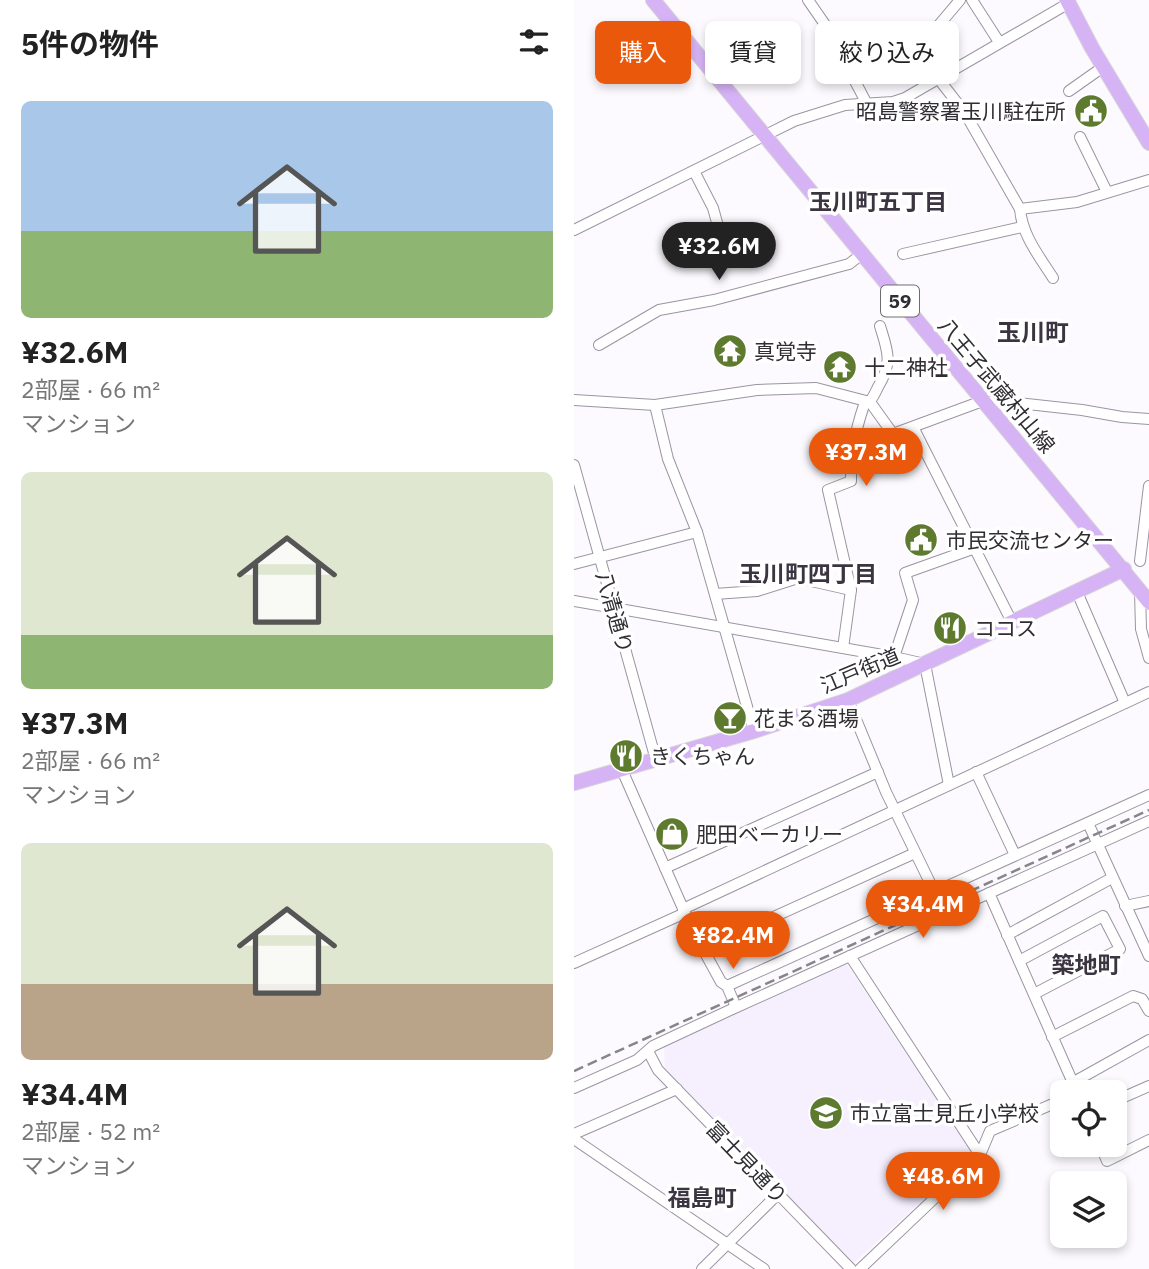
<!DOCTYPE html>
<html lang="ja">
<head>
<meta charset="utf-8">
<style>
  body { margin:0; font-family:"IBM Plex Sans","Noto Sans JP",sans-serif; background:#f2f2f2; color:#222; height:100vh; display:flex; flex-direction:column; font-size:26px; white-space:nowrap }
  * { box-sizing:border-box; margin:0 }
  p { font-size:23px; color:#767676 }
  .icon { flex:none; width:38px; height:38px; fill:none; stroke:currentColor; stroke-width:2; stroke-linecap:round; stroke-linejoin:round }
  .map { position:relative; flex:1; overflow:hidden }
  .details { display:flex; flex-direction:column; background:#fff; width:574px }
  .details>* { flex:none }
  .hud { position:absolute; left:21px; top:21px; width:448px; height:63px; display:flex; gap:14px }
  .buttons { position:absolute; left:476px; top:1080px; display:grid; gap:14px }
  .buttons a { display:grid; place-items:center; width:77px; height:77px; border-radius:10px; background:#fff; box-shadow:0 4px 10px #0003; font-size:35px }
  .price { position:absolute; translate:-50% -60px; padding:0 16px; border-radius:24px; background:#ea580c; color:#fff; font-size:23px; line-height:46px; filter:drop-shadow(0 2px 4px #0008) }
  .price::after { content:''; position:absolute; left:50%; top:42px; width:21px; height:16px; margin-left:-10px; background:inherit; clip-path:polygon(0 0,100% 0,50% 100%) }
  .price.on { background:#222; color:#fff }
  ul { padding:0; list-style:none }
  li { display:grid; align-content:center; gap:14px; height:371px; padding:0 21px }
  li span { display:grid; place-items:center; height:217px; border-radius:10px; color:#555 }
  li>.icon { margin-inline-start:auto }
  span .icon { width:126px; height:126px; fill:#fffc; stroke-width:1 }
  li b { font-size:30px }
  h2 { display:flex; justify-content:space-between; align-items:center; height:84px; padding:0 21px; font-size:30px }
  .pill { padding:0 24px; border-radius:10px; background:#fff; box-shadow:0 4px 10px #0003; font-size:24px; line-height:63px }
  .pill.on { background:#ea580c; color:#fff }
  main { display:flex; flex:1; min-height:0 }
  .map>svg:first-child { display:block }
  .built { fill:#f6f0fe }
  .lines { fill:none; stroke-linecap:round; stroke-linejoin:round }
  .minor-casing { stroke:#9b94a2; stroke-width:12 }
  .major-casing { stroke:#d6d5d6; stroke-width:16 }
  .minor { stroke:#fff; stroke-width:10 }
  .major { stroke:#d6b3f5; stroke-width:14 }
  .rail { stroke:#88858a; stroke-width:2.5; stroke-dasharray:10 5; stroke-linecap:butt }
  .labels { text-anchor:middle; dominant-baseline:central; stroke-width:7; stroke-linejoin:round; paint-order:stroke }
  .shield { fill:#fff; stroke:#6e6c70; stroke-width:2 }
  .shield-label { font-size:19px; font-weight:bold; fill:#302d33 }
  .poi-label { font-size:21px; fill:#302d33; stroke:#fff; text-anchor:start }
  .street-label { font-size:21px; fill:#302d33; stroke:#fff }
  .neighbourhood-label { font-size:23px; font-weight:bold; fill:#3b3542; stroke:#fff }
  .quarter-label { font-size:24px; font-weight:bold; fill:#3b3542; stroke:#fff }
</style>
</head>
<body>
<main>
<section class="details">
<h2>5件の物件<svg class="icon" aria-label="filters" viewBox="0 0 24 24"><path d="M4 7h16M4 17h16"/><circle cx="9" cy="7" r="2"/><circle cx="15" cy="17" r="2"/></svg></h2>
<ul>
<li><span style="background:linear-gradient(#a9c7e8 60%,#8fb573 0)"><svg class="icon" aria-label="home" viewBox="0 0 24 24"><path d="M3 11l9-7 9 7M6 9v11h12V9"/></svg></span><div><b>¥32.6M</b><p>2部屋 · 66 m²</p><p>マンション</p></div></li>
<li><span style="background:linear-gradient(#dfe7d0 75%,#8fb573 0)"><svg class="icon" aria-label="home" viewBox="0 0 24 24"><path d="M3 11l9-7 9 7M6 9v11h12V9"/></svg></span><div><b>¥37.3M</b><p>2部屋 · 66 m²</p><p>マンション</p></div></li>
<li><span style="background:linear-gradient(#dfe7d0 65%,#b9a48a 0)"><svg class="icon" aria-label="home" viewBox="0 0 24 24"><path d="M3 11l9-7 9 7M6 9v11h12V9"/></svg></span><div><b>¥34.4M</b><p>2部屋 · 52 m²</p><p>マンション</p></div></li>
</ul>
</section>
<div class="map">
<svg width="575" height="1269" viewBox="0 0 575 1269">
  <rect width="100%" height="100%" fill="#fcfafe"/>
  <path class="built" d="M272,963L399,1154L280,1263L91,1072L90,1047Z"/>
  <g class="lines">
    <g class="minor-casing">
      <g id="minor">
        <path d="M234,0L252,26L293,104"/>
        <path d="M386,0L343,51L391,113L446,209C448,235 465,256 479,278"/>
        <path d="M398,0L425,42"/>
        <path d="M495,91L529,67"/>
        <path d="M506,137L533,192"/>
        <path d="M120,171L139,208L152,255"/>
        <path d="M446,209L503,202L575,180"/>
        <path d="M0,230L220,121L271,105L319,102L331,98L495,3"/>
        <path d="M329,254L448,227"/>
        <path d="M25,345L85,310L140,300L275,264L288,254"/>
        <path d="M0,400L81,405L183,390L242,388L296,402L319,434L403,403L427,401L508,410L548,417L575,419"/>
        <path d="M81,405L94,459L123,532L180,731"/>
        <path d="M339,427L438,622"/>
        <path d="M0,465L82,760"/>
        <path d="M566,561L575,486"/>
        <path d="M0,564L123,532"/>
        <path d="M566,591L567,629L575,658"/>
        <path d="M503,592L551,703"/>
        <path d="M141,594L183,591L224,578L277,590"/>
        <path d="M0,601L320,657L351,664L375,785"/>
        <path d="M269,648L277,590L254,490L277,481C277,452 281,432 290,405C298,401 300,395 304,387C319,362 314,352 306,326"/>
        <path d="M320,657L339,600L331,573L401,548"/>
        <path d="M274,700L312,792L361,893"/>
        <path d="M48,770L118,929L147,982L153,986L162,1007"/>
        <path d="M402,772L441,855"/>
        <path d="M514,823L575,956"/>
        <path d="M91,868L304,772"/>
        <path d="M415,893L503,1092"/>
        <path d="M551,906L575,901"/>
        <path d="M109,909L575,692"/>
        <path d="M433,935L538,878"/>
        <path d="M129,949L341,853"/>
        <path d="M276,956L406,1155"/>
        <path d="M445,961L529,916L546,949L460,994"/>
        <path d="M0,963L111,913"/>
        <path d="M153,986L575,795"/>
        <path d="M478,1037L559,996L568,999L575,1011"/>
        <path d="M74,1051L84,1070L277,1269"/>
        <path d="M498,1083L575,1040"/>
        <path d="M0,1088L63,1060L79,1046L154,1011L575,821"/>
        <path d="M541,1101L575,1086"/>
        <path d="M0,1134L103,1089"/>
        <path d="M0,1139L190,1269"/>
        <path d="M526,1144L533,1161L575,1140"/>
        <path d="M128,1269L204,1194"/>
        <path d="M286,1269L406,1155L416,1131L488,1100"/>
      </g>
    </g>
    <g class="major-casing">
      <g id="major">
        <path d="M79,0L575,602"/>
        <path d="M493,0L518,48L575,143"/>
        <path d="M0,783L180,731L274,700L550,569"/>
      </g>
    </g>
    <use href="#minor" class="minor"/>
    <use href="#major" class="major"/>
    <path class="rail" d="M0,1071L575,810"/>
  </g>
  <defs>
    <g id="civic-disc" transform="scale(1.75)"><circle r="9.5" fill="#5d7a2e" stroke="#fff"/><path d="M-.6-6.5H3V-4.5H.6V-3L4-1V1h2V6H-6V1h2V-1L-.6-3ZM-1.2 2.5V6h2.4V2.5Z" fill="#fff"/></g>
    <g id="temple-disc" transform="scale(1.75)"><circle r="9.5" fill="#5d7a2e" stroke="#fff"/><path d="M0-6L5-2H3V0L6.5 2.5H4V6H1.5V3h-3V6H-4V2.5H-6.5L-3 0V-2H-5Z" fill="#fff"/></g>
    <g id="restaurant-disc" transform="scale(1.75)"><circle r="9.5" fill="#5d7a2e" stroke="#fff"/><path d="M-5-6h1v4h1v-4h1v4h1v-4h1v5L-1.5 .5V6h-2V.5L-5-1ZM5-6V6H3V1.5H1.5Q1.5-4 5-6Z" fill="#fff"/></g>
    <g id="bar-disc" transform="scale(1.75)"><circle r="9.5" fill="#5d7a2e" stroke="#fff"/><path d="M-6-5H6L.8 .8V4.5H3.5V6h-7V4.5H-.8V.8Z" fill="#fff"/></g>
    <g id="shop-disc" transform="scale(1.75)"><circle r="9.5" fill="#5d7a2e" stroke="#fff"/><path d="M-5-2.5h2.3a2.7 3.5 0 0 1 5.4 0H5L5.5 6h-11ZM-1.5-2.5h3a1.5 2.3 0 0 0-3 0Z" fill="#fff"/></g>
    <g id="school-disc" transform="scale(1.75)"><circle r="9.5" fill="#5d7a2e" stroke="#fff"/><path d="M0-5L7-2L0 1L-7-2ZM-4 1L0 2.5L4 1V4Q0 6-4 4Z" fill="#fff"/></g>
  </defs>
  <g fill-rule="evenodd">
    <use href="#civic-disc" x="517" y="111"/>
    <use href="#temple-disc" x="156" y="351"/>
    <use href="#temple-disc" x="266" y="367"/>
    <use href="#civic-disc" x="347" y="540"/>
    <use href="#restaurant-disc" x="376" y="628"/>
    <use href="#bar-disc" x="156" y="718"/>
    <use href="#restaurant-disc" x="52" y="756"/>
    <use href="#shop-disc" x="98" y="834"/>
    <use href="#school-disc" x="252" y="1113"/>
  </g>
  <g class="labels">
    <rect class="shield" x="307" y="285.5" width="38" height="31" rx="5"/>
    <g class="shield-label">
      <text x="326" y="301">59</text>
    </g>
    <g class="poi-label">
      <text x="492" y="111" text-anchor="end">昭島警察署玉川駐在所</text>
      <text x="180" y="351">真覚寺</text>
      <text x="290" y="367">十二神社</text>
      <text x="372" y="540">市民交流センター</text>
      <text x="400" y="628">ココス</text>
      <text x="180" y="718">花まる酒場</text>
      <text x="76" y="756">きくちゃん</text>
      <text x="122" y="834">肥田ベーカリー</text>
      <text x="276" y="1113">市立富士見丘小学校</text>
    </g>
    <g class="street-label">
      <text transform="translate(423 385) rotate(50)">八王子武蔵村山線</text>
      <text transform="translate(41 612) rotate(74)">八清通り</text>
      <text transform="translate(286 670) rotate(-23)">江戸街道</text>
      <text transform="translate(173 1162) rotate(46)">富士見通り</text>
    </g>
    <g class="neighbourhood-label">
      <text x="304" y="201">玉川町五丁目</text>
      <text x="234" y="573">玉川町四丁目</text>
      <text x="512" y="964">築地町</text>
      <text x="128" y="1197">福島町</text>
    </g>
    <g class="quarter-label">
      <text x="459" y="332">玉川町</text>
    </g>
  </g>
</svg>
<div class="buttons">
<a><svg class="icon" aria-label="locate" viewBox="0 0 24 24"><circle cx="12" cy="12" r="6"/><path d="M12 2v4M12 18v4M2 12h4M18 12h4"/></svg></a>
<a><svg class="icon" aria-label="layers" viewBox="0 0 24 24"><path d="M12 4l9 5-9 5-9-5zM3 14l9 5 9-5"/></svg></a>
</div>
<b class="price on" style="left:145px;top:282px">¥32.6M</b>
<b class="price" style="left:292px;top:488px">¥37.3M</b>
<b class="price" style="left:349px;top:940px">¥34.4M</b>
<b class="price" style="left:159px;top:971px">¥82.4M</b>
<b class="price" style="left:369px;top:1212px">¥48.6M</b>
<div class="hud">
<a class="pill on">購入</a>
<a class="pill">賃貸</a>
<a class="pill">絞り込み</a>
</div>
</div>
</main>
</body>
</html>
